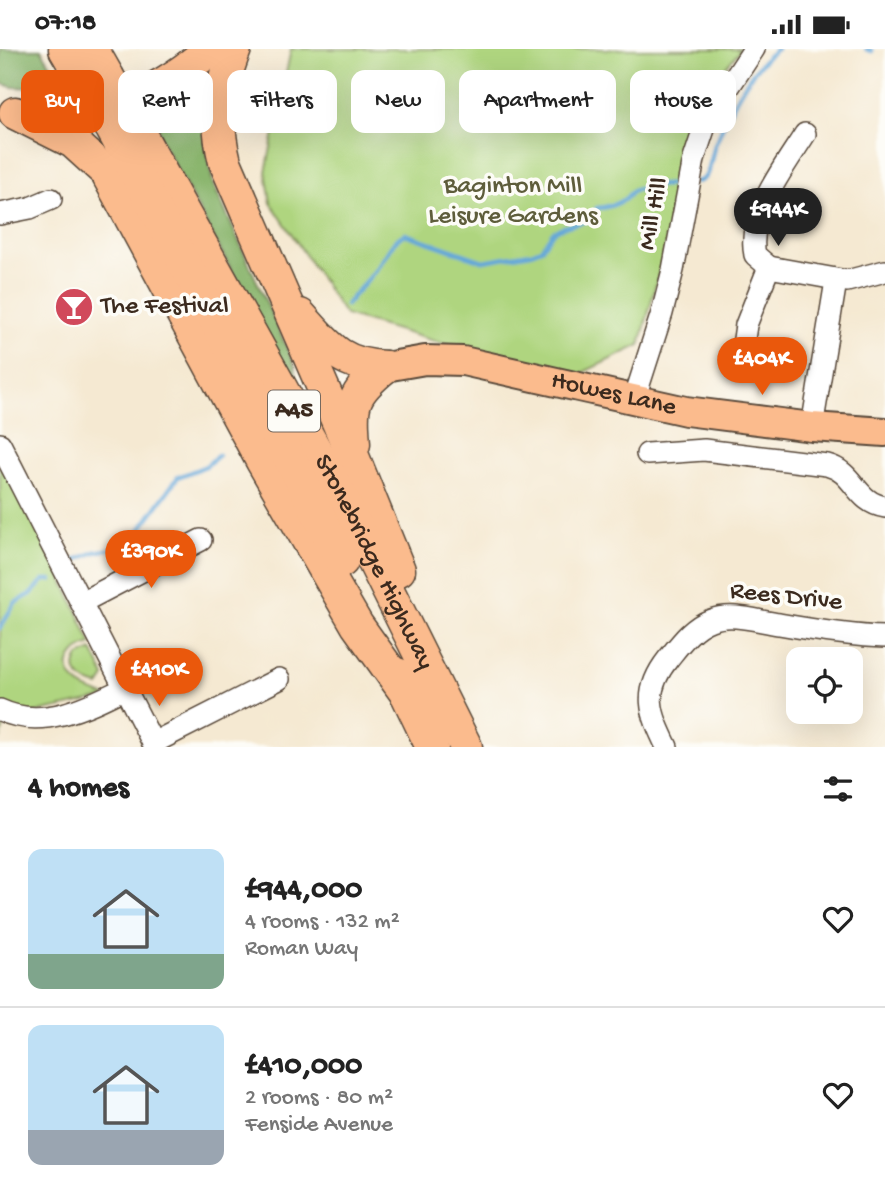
<!DOCTYPE html>
<html lang="en">
<head>
<meta charset="utf-8">
<style>
  body { margin:0; font-family:"Gochi Hand",sans-serif; background:#f6f6f6; color:#222; height:100vh; display:flex; flex-direction:column; font-size:26px; white-space:nowrap }
  * { box-sizing:border-box; margin:0 }
  p { font-size:23px; color:#767676 }
  .icon { flex:none; width:38px; height:38px; fill:none; stroke:currentColor; stroke-width:2; stroke-linecap:round; stroke-linejoin:round }
  .map { position:relative; height:698px; overflow:hidden }
  .panel { display:flex; flex-direction:column; background:#fff; flex:1 }
  .panel>* { flex:none }
  .hud { position:absolute; left:21px; top:21px; width:844px; height:63px; display:flex; gap:14px }
  .tools { position:absolute; left:786px; top:598px; display:grid; gap:14px }
  .tools a { display:grid; place-items:center; width:77px; height:77px; border-radius:14px; background:#fff; box-shadow:0 7px 28px #0002; font-size:35px }
  .price { position:absolute; translate:-50% -60px; padding:0 16px; border-radius:24px; background:#ea580c; color:#fff; font-size:23px; line-height:46px; filter:drop-shadow(0 2px 4px #0008) }
  .price::after { content:''; position:absolute; left:50%; top:42px; width:21px; height:16px; margin-left:-10px; background:inherit; clip-path:polygon(0 0,100% 0,50% 100%) }
  .price.active { background:#222; color:#fff }
  ul { padding:0; list-style:none }
  li { display:flex; align-items:center; gap:21px; height:175px; padding:0 28px }
  li+li { border-top:2px solid #e0e0e0 }
  li span { display:grid; place-items:center; flex:none; width:196px; height:140px; border-radius:14px; color:#555 }
  li>.icon { margin-inline-start:auto }
  span .icon { width:84px; height:84px; fill:#fffc; stroke-width:1 }
  li b { font-size:30px }
  h2 { display:flex; justify-content:space-between; align-items:center; height:84px; padding:0 28px; font-size:30px }
  .tag { padding:0 24px; border-radius:14px; background:#fff; box-shadow:0 7px 28px #0002; font-size:24px; line-height:63px }
  .tag.active { background:#ea580c; color:#fff }
  .status { display:flex; justify-content:space-between; align-items:center; height:49px; padding:0 35px; background:#fff; direction:ltr }
  .status svg { height:19px; fill:currentColor }
  .map>svg:first-child { display:block }
  .green { fill:#afd57f; stroke:#75804e; stroke-width:2 }
  .forest { fill:#8bb66e; stroke:#637046; stroke-width:2 }
  .lines { fill:none; stroke-linecap:round; stroke-linejoin:round }
  .stream { stroke:#64a7d9; stroke-width:4.5 }
  .minor-casing { stroke:#574739; stroke-width:24 }
  .major-casing { stroke:#574739; stroke-width:32 }
  .highway-casing { stroke:#574739; stroke-width:35 }
  .minor { stroke:#fff; stroke-width:21 }
  .major { stroke:#fbbb8d; stroke-width:28 }
  .highway { stroke:#fbbb8d; stroke-width:32 }
  .highway-bridge-casing { stroke:#574739; stroke-width:35; stroke-linecap:butt }
  .highway-bridge { stroke:#fbbb8d; stroke-width:32 }
  .labels { text-anchor:middle; dominant-baseline:central; stroke-width:7; stroke-linejoin:round; paint-order:stroke }
  .shield { fill:#fdfcf7; stroke:#75695f; stroke-width:2 }
  .shield-label { font-size:24px; font-weight:bold; fill:#3b2a1e }
  .park-label { font-size:26px; fill:#5e5d3b; stroke:#fdfcf7 }
  .street-label { font-size:26px; fill:#3b2a1e; stroke:#fdfcf7 }
  .poi-label { font-size:26px; fill:#3b2a1e; stroke:#fdfcf7; text-anchor:start }
</style>
</head>
<body>
<div class="status"><b>07:18</b><svg viewBox="0 0 49 12"><path d="M0 12V9h3v3zM5 12V6h3v6zM10 12V3h3v9zM15 12V0h3v12zM26 1h20v11H26zM47 4h2v5h-2z"/></svg></div>
<div class="map">
<svg width="885" height="698" viewBox="0 0 885 698">
  <rect width="100%" height="100%" fill="#fdfcf7"/>
  <filter id="ink" filterUnits="userSpaceOnUse"><feTurbulence type="fractalNoise" baseFrequency=".0143" numOctaves="2"/><feDisplacementMap in="SourceGraphic" scale="14" xChannelSelector="R" yChannelSelector="G"/><feConvolveMatrix kernelMatrix="1 2 1 2 8 2 1 2 1" color-interpolation-filters="sRGB"/></filter>
  <filter id="wash" filterUnits="userSpaceOnUse"><feTurbulence type="fractalNoise" baseFrequency=".00686" numOctaves="4" result="noise"/><feDisplacementMap in="SourceGraphic" scale="28" xChannelSelector="R" yChannelSelector="G"/><feGaussianBlur stdDeviation="1.57" result="paint"/><feColorMatrix in="noise" values="0 0 0 0 0 0 0 0 0 0 0 0 0 0 0 0 0 1.4 0 .05"/><feComposite in="paint" operator="in"/></filter>
  <g filter="url(#wash)">
    <rect width="100%" height="100%" fill="#f5e9d2"/>
    <g class="green">
      <path d="M291,0H741L717,29L694,63L680,97L666,196L640,296L580,325L441,294L345,266L271,154L266,123Z"/>
      <path d="M0,395L92,595C74,599 59,617 76,633C84,641 97,644 108,648L21,667L4,676L0,691Z"/>
      <path d="M92,601L105,628L99,637C83,633 68,625 79,607Z"/>
    </g>
    <g class="forest">
      <path d="M0,0H41L65,40L12,38L0,34Z"/>
      <path d="M196,44L213,135L295,317L297,342L161,91L156,66Z"/>
    </g>
    <g class="lines">
      <g class="stream">
        <path d="M866,0L872,2"/>
        <path d="M696,133C700,132 702,132 705,128C711,120 711,106 715,96C727,66 749,19 777,0"/>
        <path d="M346,256C357,242 370,229 380,215C388,204 392,191 405,185L483,212L531,204L541,200L553,183L563,178L589,171L597,159C607,159 617,155 625,150C628,148 630,144 633,142C639,139 665,135 673,136"/>
        <path d="M71,513L95,503L120,498L139,482L178,428L206,417L219,406"/>
        <path d="M0,579L15,554L31,545L44,531H51"/>
      </g>
    </g>
  </g>
  <g filter="url(#ink)">
    <g class="lines">
      <g class="minor-casing">
        <g id="minor">
          <path d="M0,165L30,159L51,150"/>
          <path d="M769,218L847,232L885,222"/>
          <path d="M742,304L746,276L769,218L755,206C746,167 785,117 805,85"/>
          <path d="M634,351L662,264L673,221L694,110L707,71L754,0"/>
          <path d="M812,378L836,232"/>
          <path d="M0,395L155,698"/>
          <path d="M647,405L704,401L827,416C855,423 855,453 885,458"/>
          <path d="M82,553L201,491"/>
          <path d="M0,661C42,681 87,658 125,639"/>
          <path d="M153,694L279,630"/>
          <path d="M667,698C650,663 642,643 668,610C680,595 692,578 711,571C732,563 757,572 779,575C813,581 850,587 885,588"/>
        </g>
      </g>
      <g class="major-casing">
        <g id="major">
          <path id="s1" d="M385,318L425,311L463,312L686,362L812,378L885,383"/>
        </g>
      </g>
      <g class="highway-casing">
        <g id="highway">
          <path d="M65,0L88,39"/>
          <path d="M92,0L108,28"/>
          <path d="M235,0C219,42 214,69 225,113L354,410L399,521"/>
          <path d="M15,64L73,93L106,123L262,412L357,576L405,643"/>
          <path d="M26,65C100,69 155,49 210,0"/>
          <path id="s2" d="M132,71L340,445L466,698"/>
          <path d="M111,78L295,419L342,512"/>
          <path d="M300,266C328,297 340,316 385,318"/>
          <path d="M354,395C351,354 351,346 385,318"/>
          <path d="M397,625L432,698"/>
        </g>
      </g>
      <use href="#minor" class="minor"/>
      <use href="#major" class="major"/>
      <use href="#highway" class="highway"/>
      <g class="highway-bridge-casing">
        <g id="highway-bridge">
          <path d="M108,28L132,71"/>
          <path d="M88,39L111,78"/>
        </g>
      </g>
      <use href="#highway-bridge" class="highway-bridge"/>
    </g>
  </g>
  <defs>
    <g id="bar-disc" transform="scale(2.0125)"><circle r="9.5" fill="#d1495b" stroke="#fdfcf7"/><path d="M-6-5H6L.8 .8V4.5H3.5V6h-7V4.5H-.8V.8Z" fill="#fff"/></g>
  </defs>
  <g fill-rule="evenodd">
    <use href="#bar-disc" x="74" y="258"/>
  </g>
  <g class="labels">
    <rect class="shield" x="268" y="341.5" width="52" height="41" rx="5"/>
    <g class="shield-label">
      <text x="294" y="362">A45</text>
    </g>
    <g class="park-label">
      <text x="513" y="138">Baginton Mill<tspan x="513" dy="30">Leisure Gardens</tspan></text>
    </g>
    <g class="street-label">
      <text transform="translate(655 165) rotate(-79)">Mill Hill</text>
      <text stroke="none"><textPath href="#s1" startOffset="233">Howes Lane</textPath></text>
      <text stroke="none"><textPath href="#s2" startOffset="504">Stonebridge Highway</textPath></text>
      <text transform="translate(786 549) rotate(6)">Rees Drive</text>
    </g>
    <g class="poi-label">
      <text x="101" y="258">The Festival</text>
    </g>
  </g>
</svg>
<div class="tools">
<a><svg class="icon" aria-label="locate" viewBox="0 0 24 24"><circle cx="12" cy="12" r="6"/><path d="M12 2v4M12 18v4M2 12h4M18 12h4"/></svg></a>
</div>
<b class="price active" style="left:778px;top:199px">£944K</b>
<b class="price" style="left:762px;top:348px">£404K</b>
<b class="price" style="left:151px;top:541px">£390K</b>
<b class="price" style="left:159px;top:659px">£410K</b>
<div class="hud">
<a class="tag active">Buy</a>
<a class="tag">Rent</a>
<a class="tag">Filters</a>
<a class="tag">New</a>
<a class="tag">Apartment</a>
<a class="tag">House</a>
</div>
</div>
<section class="panel">
<h2>4 homes<svg class="icon" aria-label="filters" viewBox="0 0 24 24"><path d="M4 7h16M4 17h16"/><circle cx="9" cy="7" r="2"/><circle cx="15" cy="17" r="2"/></svg></h2>
<ul>
<li><span style="background:linear-gradient(#bfe0f5 75%,#7fa58c 0)"><svg class="icon" aria-label="home" viewBox="0 0 24 24"><path d="M3 11l9-7 9 7M6 9v11h12V9"/></svg></span><div><b>£944,000</b><p>4 rooms · 132 m²</p><p>Roman Way</p></div><svg class="icon" aria-label="heart" viewBox="0 0 24 24"><path d="M12 20l-8-8c-3-5 5-10 8-4 3-6 11-1 8 4z"/></svg></li>
<li><span style="background:linear-gradient(#bfe0f5 75%,#9aa5b1 0)"><svg class="icon" aria-label="home" viewBox="0 0 24 24"><path d="M3 11l9-7 9 7M6 9v11h12V9"/></svg></span><div><b>£410,000</b><p>2 rooms · 80 m²</p><p>Fenside Avenue</p></div><svg class="icon" aria-label="heart" viewBox="0 0 24 24"><path d="M12 20l-8-8c-3-5 5-10 8-4 3-6 11-1 8 4z"/></svg></li>
</ul>
</section>
</body>
</html>
